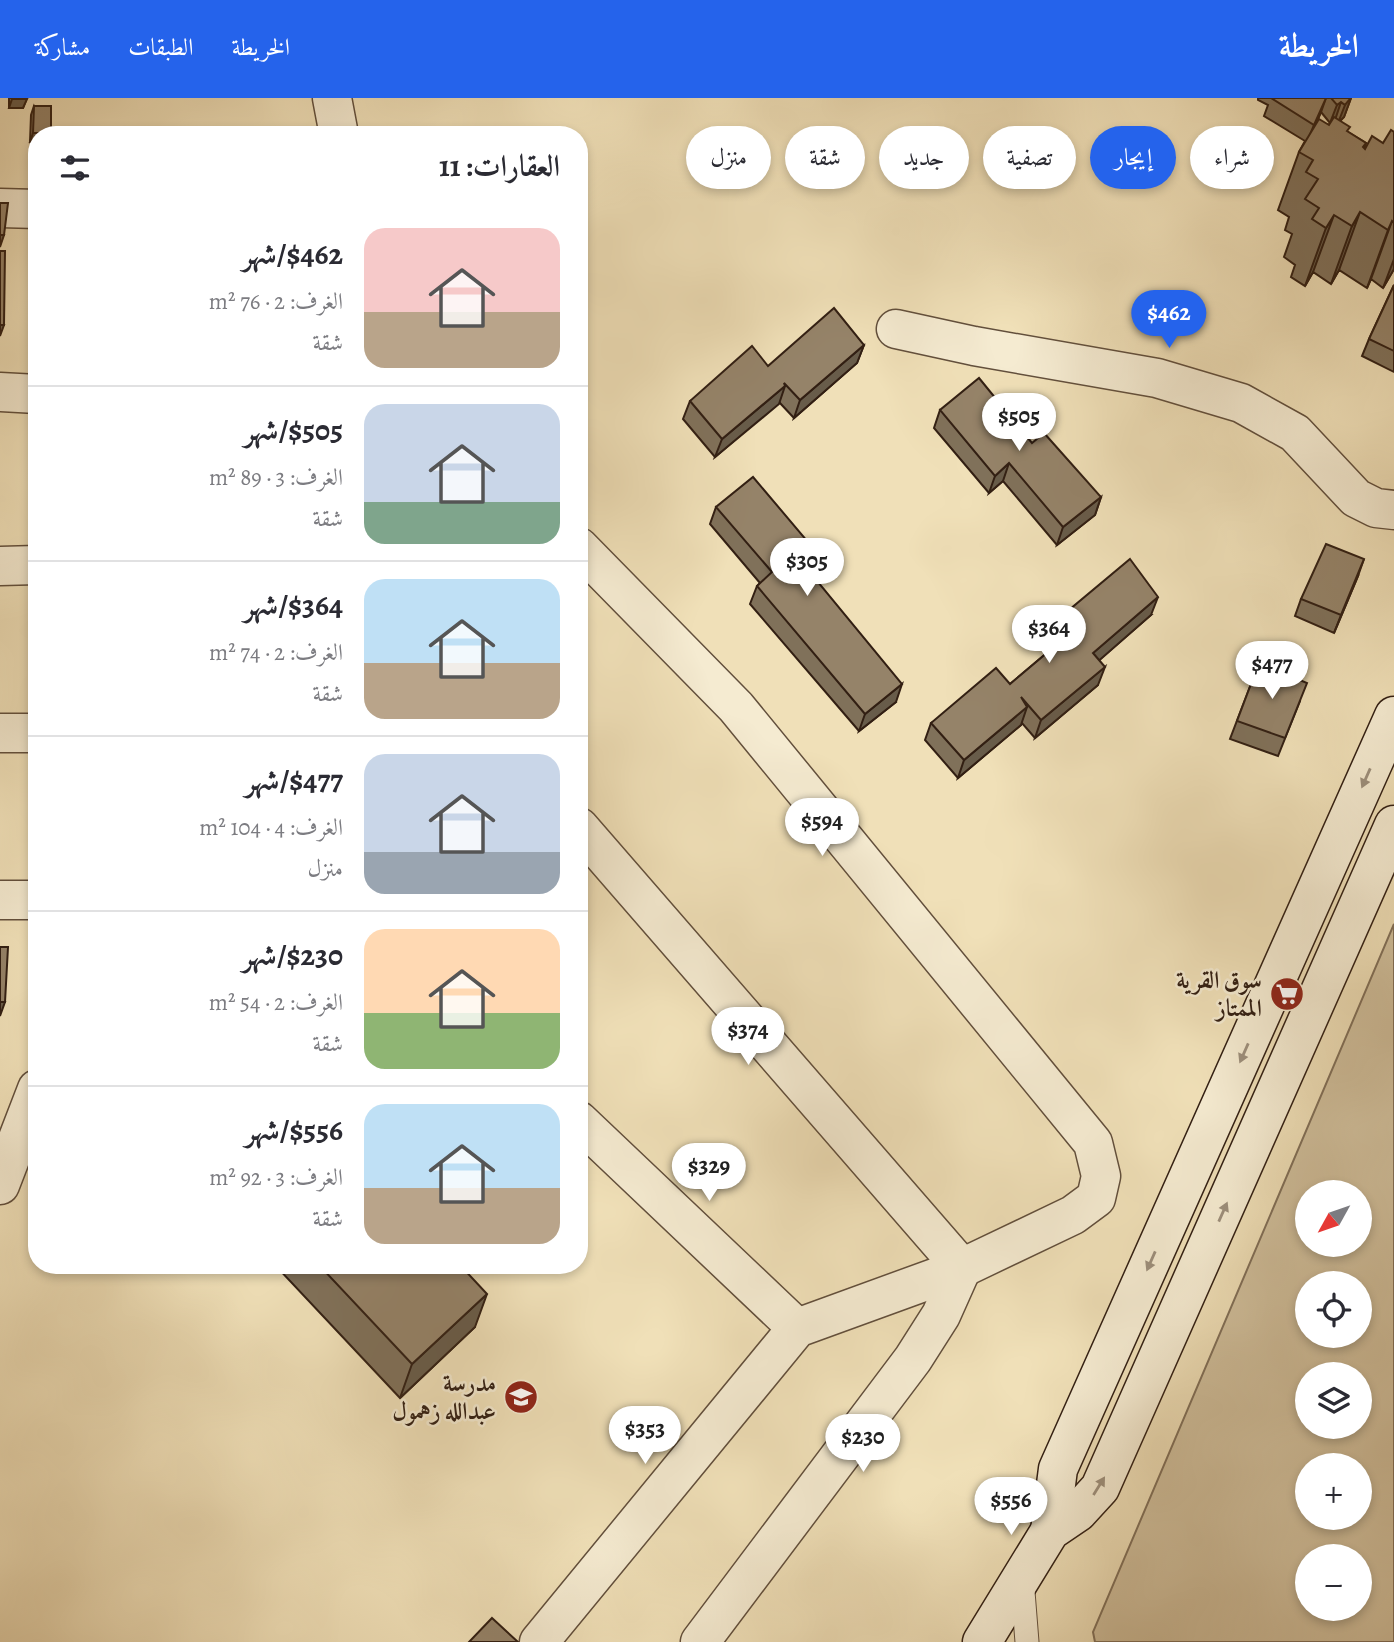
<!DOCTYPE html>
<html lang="ar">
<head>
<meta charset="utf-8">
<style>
  body { margin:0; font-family:Alegreya,Amiri,serif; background:#f7f7f7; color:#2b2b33; direction:rtl; height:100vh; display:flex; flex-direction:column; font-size:26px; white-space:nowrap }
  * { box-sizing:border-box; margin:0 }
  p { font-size:23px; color:#7c7c81 }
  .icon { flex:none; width:38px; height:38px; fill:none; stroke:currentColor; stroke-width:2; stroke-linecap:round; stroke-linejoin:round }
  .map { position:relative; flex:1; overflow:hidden; direction:ltr }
  .sheet { position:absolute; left:28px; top:28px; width:560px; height:1148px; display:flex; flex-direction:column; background:#fff; border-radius:28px; box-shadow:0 4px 10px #0003; direction:rtl }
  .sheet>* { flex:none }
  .guide { position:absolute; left:609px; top:28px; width:665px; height:63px; direction:rtl; display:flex; gap:14px }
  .needle { width:46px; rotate:230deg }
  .fabs { position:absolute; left:1295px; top:1082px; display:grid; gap:14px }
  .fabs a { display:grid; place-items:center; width:77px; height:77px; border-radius:50%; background:#fff; box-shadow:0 4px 10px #0003; font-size:35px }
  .price { position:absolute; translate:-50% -60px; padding:0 16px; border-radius:24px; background:#fff; color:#222; font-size:23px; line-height:46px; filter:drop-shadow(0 2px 4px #0008) }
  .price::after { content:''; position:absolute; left:50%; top:42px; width:21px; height:16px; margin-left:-10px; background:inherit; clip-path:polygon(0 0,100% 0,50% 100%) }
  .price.current { background:#2563eb; color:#fff }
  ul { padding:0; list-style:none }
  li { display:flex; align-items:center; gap:21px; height:175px; padding:0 28px }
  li+li { border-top:2px solid #e1e1e2 }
  li span { display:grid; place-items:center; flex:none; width:196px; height:140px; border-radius:21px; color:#555 }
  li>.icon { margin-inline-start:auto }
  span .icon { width:84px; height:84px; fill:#fffc; stroke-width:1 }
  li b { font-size:30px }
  h2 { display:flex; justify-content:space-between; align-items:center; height:84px; padding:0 28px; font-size:30px }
  .chip { padding:0 24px; border-radius:32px; background:#fff; box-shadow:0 4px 10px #0003; font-size:24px; line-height:63px }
  .chip.current { background:#2563eb; color:#fff }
  header { display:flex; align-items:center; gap:42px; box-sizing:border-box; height:98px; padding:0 35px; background:#2563eb; color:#fff }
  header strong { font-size:33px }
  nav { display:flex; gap:38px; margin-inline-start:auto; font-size:24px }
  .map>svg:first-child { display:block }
  .green { fill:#d0bf9c; stroke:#816f58; stroke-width:2; fill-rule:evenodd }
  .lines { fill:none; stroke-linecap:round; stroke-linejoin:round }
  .lane-casing { stroke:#624f3c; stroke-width:25 }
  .street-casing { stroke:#624f3c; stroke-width:41 }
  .secondary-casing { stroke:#321f13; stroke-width:41 }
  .lane { stroke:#f5ebd1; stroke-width:23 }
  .street { stroke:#f5ebd1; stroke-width:38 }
  .secondary { stroke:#f5ebd1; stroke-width:38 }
  .wall { fill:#80715a; stroke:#321f13; stroke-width:2; fill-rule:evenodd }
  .shaded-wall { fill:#685c4a; stroke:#321f13; stroke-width:2 }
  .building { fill:#958369; stroke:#321f13; stroke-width:2 }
  .oneway { fill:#9d8f7c }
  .labels { text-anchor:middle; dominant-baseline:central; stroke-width:5; stroke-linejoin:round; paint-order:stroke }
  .poi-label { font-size:24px; font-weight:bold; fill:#321f13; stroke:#f5ebd1; text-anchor:end }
</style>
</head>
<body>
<header>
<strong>الخريطة</strong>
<nav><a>الخريطة</a><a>الطبقات</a><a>مشاركة</a></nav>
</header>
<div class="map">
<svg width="1394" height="1544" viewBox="0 0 1394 1544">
  <rect width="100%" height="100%" fill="#f0e0b8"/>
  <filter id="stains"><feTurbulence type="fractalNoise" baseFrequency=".00286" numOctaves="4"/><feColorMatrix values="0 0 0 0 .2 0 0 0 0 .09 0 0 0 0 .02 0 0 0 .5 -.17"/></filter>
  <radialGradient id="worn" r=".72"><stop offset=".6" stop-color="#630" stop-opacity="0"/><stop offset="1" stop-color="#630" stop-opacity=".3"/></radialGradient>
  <path class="green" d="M1394,826V1544H1095L1093,1534ZM1307,1094H1360V1146H1307ZM1307,1185H1360V1237H1307ZM1307,1276H1360V1328H1307ZM1307,1367H1360V1419H1307ZM1307,1458H1360V1510H1307Z"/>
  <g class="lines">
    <g class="lane-casing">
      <path id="lane" d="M1022,1481L1027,1544"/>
    </g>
    <g class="street-casing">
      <g id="street">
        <path d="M332,0L339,37"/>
        <path d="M0,110L37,111"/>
        <path d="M896,231L974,248L1157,280L1241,305L1295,335L1356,400L1376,410L1394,412"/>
        <path d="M0,294L37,296"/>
        <path d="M0,468L37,467"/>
        <path d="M0,635H37"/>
        <path d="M579,729L962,1170L941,1217L913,1261L700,1544"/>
        <path d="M0,802H37"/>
        <path d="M579,1023L797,1230"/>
        <path d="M0,1087L37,991"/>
        <path d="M539,1544L797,1230L962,1170L1073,1117L1096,1100L1101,1078L1093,1045L736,609L579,449"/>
      </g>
    </g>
    <g class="secondary-casing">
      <g id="secondary">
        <path d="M1050,1433L1058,1371L1394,618"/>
        <path d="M982,1544L1050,1433L1078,1414L1100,1390L1394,727"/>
      </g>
    </g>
    <use href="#lane" class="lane"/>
    <use href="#street" class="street"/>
    <use href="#secondary" class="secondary"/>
  </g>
  <g class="wall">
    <path d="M9,0H27L23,10H9Z"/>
    <path d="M1258,0H1351L1344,19L1340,23L1348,34L1366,45L1364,50L1383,45L1394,34V171L1383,190L1371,181L1367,190L1339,172L1331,186L1313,174L1305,188L1291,179L1295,167L1284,159L1292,136L1285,132L1289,119L1278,112L1299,54L1305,43L1264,18L1268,7L1258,2ZM1321,14L1330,25L1329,27L1317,24Z"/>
    <path d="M34,8L50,37L30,44L31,17Z"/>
    <path d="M1394,187V274L1362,258L1369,241Z"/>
    <path d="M864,247L857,265L794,320L779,304L715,359L683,321L690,303L768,268Z"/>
    <path d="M940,312L1101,399L1095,417L1057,447L1003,383L989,395L934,330Z"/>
    <path d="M716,409L801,461L800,462L896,604L859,633L750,506L757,488L760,485L710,426Z"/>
    <path d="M1358,478L1334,535L1295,518L1301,501Z"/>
    <path d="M1063,517H1151L1099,562L1098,587L1035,640L1022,625L1021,627L958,680L925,642L931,625L1010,586L1062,542L1057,535Z"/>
    <path d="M1259,565L1300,603L1278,658L1230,641Z"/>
    <path d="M37,1031V1054L30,1052Z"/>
    <path d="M275,1167H460L475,1229L400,1300Z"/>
  </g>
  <g class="shaded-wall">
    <path d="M1326,0L1321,14L1307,44L1314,27Z"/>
    <path d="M1343,0H1351L1344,19L1338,25L1345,7L1341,4L1335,22L1330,25L1337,7Z"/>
    <path d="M12,1H27L23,10H9Z"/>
    <path d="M33,35H51L50,37H37V44H30Z"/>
    <path d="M1360,114L1339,172L1331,186L1352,128Z"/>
    <path d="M1334,117L1313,174L1305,188L1326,130Z"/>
    <path d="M1392,123L1371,181L1367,190L1388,132Z"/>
    <path d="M0,137H4L0,149Z"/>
    <path d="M1394,161V171L1383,190Z"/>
    <path d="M0,227H4L0,238Z"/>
    <path d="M864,247L857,265L794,320L800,302Z"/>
    <path d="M785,288L779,306L715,359L722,341Z"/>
    <path d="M1009,365L1003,383L989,395L995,378Z"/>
    <path d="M1101,399L1095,417L1057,447L1063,429Z"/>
    <path d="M808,444L801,461L788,473L794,455Z"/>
    <path d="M1364,461L1358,478L1334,535L1341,517Z"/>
    <path d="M1158,499L1151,517L1087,573L1093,555Z"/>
    <path d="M1105,569L1098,587L1035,640L1041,622Z"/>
    <path d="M902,586L896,604L859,633L865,616Z"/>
    <path d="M1027,609L1021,627L958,680L964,662Z"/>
    <path d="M0,904H5L0,918Z"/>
    <path d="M487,1196L475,1229L400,1300L412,1266Z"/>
  </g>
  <g class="building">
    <path d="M1271,0H1326L1314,27Z"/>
    <path d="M1331,0H1349L1350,1L1345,7L1341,4L1337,7Z"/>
    <path d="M34,8H51V35H33Z"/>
    <path d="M1334,19L1350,29L1347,33L1366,45L1363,49L1365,51L1372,38L1383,45L1391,32L1394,34V125L1392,123L1388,132L1360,114L1352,128L1334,117L1326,130L1312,121L1319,110L1305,101L1318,81L1306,74L1313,62L1299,54L1319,21L1329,27Z"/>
    <path d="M0,105H8L4,137H0Z"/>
    <path d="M0,153H5L4,227H0Z"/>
    <path d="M1394,187V253L1369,241Z"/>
    <path d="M834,210L864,247L800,302L784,285L785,288L722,341L690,303L752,248L768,268Z"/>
    <path d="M979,280L1032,345L1044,335L1101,399L1063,429L1009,365L995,378L940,312Z"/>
    <path d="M753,379L808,444L794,455L902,586L865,616L757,488L772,474L716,409Z"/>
    <path d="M1326,446L1364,461L1341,517L1301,501Z"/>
    <path d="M1130,461L1158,499L1093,555L1105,569L1041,622L1021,599L1027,609L964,662L931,625L996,570L1010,586L1074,532L1063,517Z"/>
    <path d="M1259,565L1307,585L1285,640L1237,623Z"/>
    <path d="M0,849H8L5,904H0Z"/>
    <path d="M319,1167H460L487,1196L412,1266Z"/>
    <path d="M492,1520L518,1544H469Z"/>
  </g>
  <defs><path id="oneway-solid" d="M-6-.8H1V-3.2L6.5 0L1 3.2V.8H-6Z" transform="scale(1.75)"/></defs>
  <g class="oneway">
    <use href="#oneway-solid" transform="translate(1366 680) rotate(114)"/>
    <use href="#oneway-solid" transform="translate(1244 955) rotate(114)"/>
    <use href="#oneway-solid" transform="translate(1223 1114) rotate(-66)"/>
    <use href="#oneway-solid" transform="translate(1151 1163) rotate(114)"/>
    <use href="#oneway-solid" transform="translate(1099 1388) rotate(-58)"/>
  </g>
  <defs>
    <g id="supermarket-disc" transform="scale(1.75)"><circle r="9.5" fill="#8f2418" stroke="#f5ebd1"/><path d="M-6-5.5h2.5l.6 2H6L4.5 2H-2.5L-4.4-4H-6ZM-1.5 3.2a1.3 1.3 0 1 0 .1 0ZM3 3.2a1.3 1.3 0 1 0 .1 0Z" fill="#fff"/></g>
    <g id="school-disc" transform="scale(1.75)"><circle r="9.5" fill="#8f2418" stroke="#f5ebd1"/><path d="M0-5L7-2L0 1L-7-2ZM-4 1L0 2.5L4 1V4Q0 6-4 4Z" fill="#fff"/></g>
  </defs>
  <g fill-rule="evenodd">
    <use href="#supermarket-disc" x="1287" y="896"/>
    <use href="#school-disc" x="521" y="1299"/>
  </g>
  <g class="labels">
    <g class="poi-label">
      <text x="1262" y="882">سوق القرية<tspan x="1262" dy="28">الممتاز</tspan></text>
      <text x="496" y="1285">مدرسة<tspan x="496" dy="28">عبدالله زهمول</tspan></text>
    </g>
  </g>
  <rect width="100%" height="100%" filter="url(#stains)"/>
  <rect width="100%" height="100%" fill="url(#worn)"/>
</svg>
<div class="fabs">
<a><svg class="needle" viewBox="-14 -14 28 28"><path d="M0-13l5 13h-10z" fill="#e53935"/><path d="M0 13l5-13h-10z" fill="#7c7c81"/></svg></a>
<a><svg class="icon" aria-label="locate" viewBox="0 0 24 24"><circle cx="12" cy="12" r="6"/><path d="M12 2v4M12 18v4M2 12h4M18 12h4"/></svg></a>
<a><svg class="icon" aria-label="layers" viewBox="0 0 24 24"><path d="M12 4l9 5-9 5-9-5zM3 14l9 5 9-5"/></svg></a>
<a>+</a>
<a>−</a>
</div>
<b class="price current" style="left:1169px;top:252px">$462</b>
<b class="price" style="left:1019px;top:355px">$505</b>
<b class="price" style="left:807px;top:500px">$305</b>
<b class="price" style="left:1049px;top:567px">$364</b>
<b class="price" style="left:1272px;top:603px">$477</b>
<b class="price" style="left:822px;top:760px">$594</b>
<b class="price" style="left:748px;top:969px">$374</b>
<b class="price" style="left:709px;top:1105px">$329</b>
<b class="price" style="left:645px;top:1368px">$353</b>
<b class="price" style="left:863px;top:1376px">$230</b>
<b class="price" style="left:1011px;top:1439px">$556</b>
<div class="guide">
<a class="chip">شراء</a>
<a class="chip current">إيجار</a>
<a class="chip">تصفية</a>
<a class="chip">جديد</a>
<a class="chip">شقة</a>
<a class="chip">منزل</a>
</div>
<section class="sheet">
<h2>العقارات: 11<svg class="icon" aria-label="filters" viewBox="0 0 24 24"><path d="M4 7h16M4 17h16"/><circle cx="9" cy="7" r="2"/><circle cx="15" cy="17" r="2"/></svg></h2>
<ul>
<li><span style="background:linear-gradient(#f6c9c9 60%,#b9a48a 0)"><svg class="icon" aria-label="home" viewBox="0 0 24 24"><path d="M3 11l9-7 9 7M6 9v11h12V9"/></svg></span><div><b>$462/شهر</b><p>الغرف: 2 · 76 m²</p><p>شقة</p></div></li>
<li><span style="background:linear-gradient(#c9d6e8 70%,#7fa58c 0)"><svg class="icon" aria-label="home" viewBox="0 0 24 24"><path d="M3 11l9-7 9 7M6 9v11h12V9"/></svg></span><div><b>$505/شهر</b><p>الغرف: 3 · 89 m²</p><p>شقة</p></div></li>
<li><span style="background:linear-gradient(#bfe0f5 60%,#b9a48a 0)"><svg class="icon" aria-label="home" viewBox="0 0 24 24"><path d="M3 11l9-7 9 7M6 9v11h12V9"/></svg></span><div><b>$364/شهر</b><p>الغرف: 2 · 74 m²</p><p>شقة</p></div></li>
<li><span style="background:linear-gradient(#c9d6e8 70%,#9aa5b1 0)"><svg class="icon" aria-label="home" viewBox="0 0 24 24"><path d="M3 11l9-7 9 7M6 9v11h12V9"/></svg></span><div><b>$477/شهر</b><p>الغرف: 4 · 104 m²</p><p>منزل</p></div></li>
<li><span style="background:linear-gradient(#ffd9b3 60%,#8fb573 0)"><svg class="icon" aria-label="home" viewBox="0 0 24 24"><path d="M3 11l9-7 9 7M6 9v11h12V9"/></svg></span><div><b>$230/شهر</b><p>الغرف: 2 · 54 m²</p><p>شقة</p></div></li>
<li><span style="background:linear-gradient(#bfe0f5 60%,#b9a48a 0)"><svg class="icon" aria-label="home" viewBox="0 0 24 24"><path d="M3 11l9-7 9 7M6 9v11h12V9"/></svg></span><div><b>$556/شهر</b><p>الغرف: 3 · 92 m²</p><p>شقة</p></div></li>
</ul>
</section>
</div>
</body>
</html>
